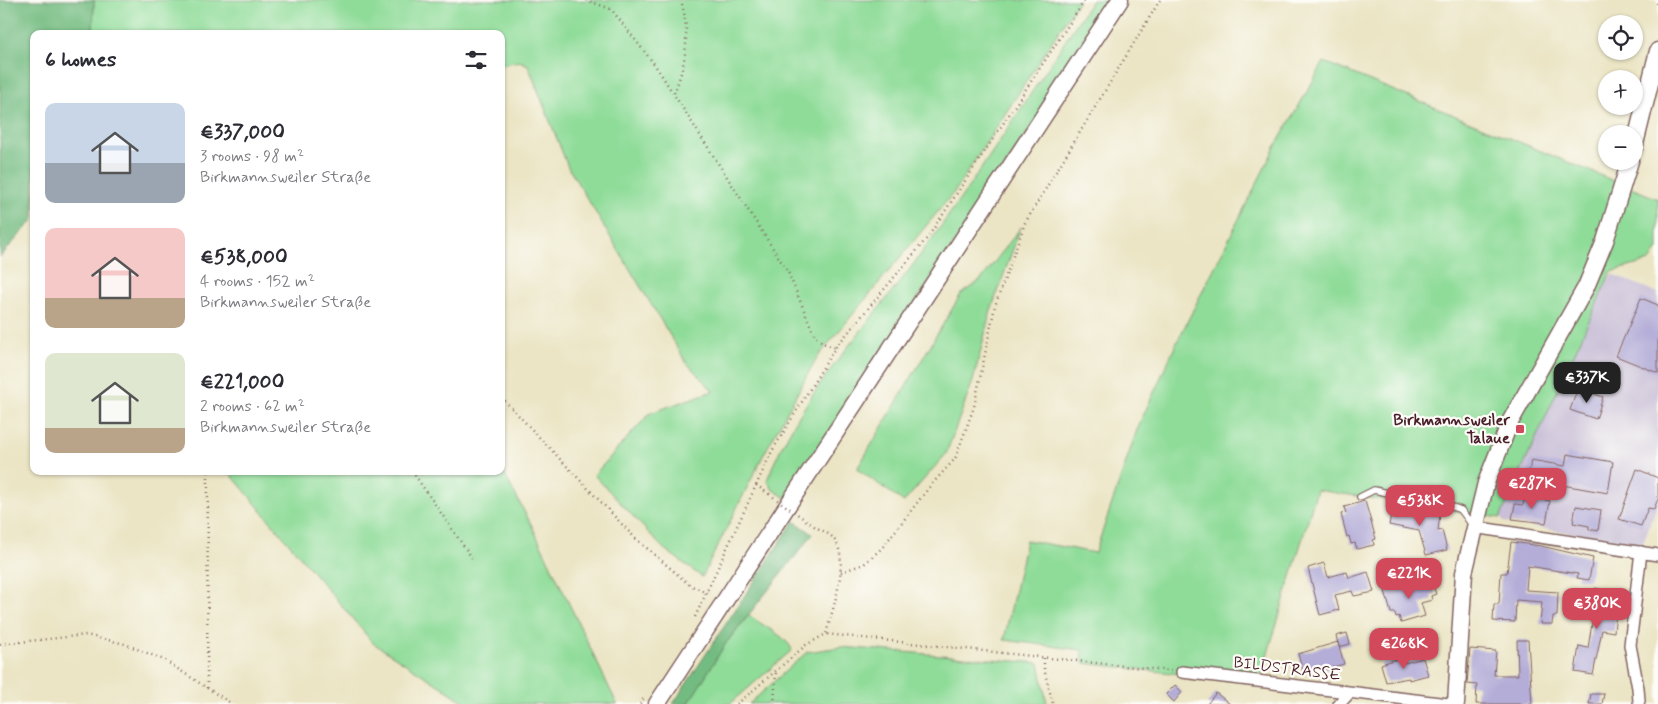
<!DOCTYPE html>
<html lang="en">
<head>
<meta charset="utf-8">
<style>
  body { margin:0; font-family:Mynerve,sans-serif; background:#f2f2f3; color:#2b2b33; height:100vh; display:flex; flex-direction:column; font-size:19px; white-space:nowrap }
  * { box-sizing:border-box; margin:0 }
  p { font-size:16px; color:#7c7c81 }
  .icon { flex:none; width:28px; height:28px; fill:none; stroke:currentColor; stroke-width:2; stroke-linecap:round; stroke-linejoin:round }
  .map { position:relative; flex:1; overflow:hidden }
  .side { position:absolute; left:30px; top:30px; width:475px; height:445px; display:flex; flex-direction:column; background:#fff; border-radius:10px; box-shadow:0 1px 4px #0004 }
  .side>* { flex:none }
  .buttons { position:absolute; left:1598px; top:15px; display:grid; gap:10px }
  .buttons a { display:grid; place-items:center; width:45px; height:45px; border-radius:50%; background:#fff; box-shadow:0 1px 4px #0004; font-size:25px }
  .price { position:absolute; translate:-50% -42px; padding:0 11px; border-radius:10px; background:#d1495b; color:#fff; font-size:16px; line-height:32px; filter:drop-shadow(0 1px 2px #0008) }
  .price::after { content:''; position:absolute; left:50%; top:30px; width:15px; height:11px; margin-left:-8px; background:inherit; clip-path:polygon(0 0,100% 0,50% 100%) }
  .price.active { background:#222; color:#fff }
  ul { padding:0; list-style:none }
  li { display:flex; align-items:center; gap:15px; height:125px; padding:0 15px }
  li span { display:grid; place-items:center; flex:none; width:140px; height:100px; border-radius:10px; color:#555 }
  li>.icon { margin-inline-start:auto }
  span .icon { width:60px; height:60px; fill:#fffc; stroke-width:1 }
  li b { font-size:21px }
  h2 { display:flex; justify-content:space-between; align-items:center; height:60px; padding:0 15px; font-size:21px }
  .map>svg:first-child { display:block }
  .industrial { fill:#c9bfd7 }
  .green { fill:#8fdc99; stroke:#6c7e62 }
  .forest { fill:#73bc81; stroke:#5e6e56 }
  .building { fill:#b4add8 }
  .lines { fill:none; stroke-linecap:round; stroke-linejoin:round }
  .lane-casing { stroke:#826461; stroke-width:8 }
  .street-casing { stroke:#826461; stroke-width:14 }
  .secondary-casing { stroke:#826461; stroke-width:19 }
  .path { stroke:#826461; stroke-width:2.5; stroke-dasharray:1 4; stroke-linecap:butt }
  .lane { stroke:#fff; stroke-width:5.5 }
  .street { stroke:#fff; stroke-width:11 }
  .secondary { stroke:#fff; stroke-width:16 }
  .path-bridge { stroke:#826461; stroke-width:2.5; stroke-dasharray:1 4; stroke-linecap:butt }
  .poi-dot { fill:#d1495b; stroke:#fdfcf7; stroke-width:2 }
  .labels { text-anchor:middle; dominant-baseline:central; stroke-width:4.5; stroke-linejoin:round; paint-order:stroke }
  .poi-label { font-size:16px; font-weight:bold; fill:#4a1f2b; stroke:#fdfcf7; text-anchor:end }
  .street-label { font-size:16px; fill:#4a1f2b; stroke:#fdfcf7 }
</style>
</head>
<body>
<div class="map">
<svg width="1658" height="704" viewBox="0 0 1658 704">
  <rect width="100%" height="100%" fill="#fdfcf7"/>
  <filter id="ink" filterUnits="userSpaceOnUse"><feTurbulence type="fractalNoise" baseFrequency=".02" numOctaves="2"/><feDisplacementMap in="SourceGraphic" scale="10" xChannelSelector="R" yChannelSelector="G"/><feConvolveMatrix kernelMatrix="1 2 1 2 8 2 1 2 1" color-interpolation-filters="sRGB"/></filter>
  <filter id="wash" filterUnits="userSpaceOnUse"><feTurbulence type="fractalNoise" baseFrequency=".0096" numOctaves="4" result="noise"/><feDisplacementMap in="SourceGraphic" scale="20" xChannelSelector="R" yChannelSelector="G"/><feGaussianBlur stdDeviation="1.12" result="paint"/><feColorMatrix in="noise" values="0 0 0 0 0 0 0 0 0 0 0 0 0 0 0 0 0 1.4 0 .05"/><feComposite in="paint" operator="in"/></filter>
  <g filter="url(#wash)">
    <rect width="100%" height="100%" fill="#ebe5c5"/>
    <path class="industrial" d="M1612,274L1658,293V503L1642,545L1504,522L1496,512L1534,404Z"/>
    <g class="green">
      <path d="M94,0H1079L955,191L816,359L764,454L702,577L663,548L594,475L650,413L713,391L686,362L568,167L528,65L519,61L501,65V34H93Z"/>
      <path d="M1092,0H1115L786,498L773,490L767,480C800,394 865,330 918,258C980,174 1035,87 1092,0Z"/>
      <path d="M1324,62L1658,199V249L1650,261L1611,272L1500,518L1317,490L1259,683L1083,663L1082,650L1004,640L1026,540L1095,553L1138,427L1177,342L1274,149Z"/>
      <path d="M1021,227L991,310L973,381L946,454L904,502L857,469L961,294L981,280Z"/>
      <path d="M501,468L532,526L617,704H468L373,643L228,471H501Z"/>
      <path d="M749,615C762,626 787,636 792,650L730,704H688L726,643Z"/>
      <path d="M841,647L1039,663L1047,704H749L807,652Z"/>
    </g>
    <g class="forest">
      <path d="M0,0H94L93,34H34V219L0,257Z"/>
      <path d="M794,521L813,534L726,643L688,704H673Z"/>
    </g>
    <g id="blocks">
      <g class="building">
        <path d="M1641,298L1658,305V373L1616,356Z"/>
        <path d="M1578,388L1603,397L1596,419L1570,410Z"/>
        <path d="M1567,454L1613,462L1608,493L1528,479L1531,460L1565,466Z"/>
        <path d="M1637,469L1658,478V499L1654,509L1648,508L1641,526L1619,519Z"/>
        <path d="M1525,496L1550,501L1546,523L1512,519L1515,504L1523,505Z"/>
        <path d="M1365,501L1376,539L1373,540L1374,545L1357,549L1355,543L1351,544L1349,536L1347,537L1341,514L1346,513L1344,507Z"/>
        <path d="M1393,504L1440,514L1438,531L1442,530L1447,550L1426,555L1419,531L1389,525Z"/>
        <path d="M1576,506L1601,510L1598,531L1589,529V526L1573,523Z"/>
        <path d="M1511,542L1541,546L1593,558L1589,580L1577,578L1578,574L1528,566L1526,590L1558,592L1557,616H1553L1552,624H1540L1542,602L1516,600L1515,622L1493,621L1494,604H1499L1501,573H1507Z"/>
        <path d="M1324,563L1328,577L1347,572L1349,578L1368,572L1374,592L1354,596L1352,591L1335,595L1339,610L1320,615L1308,568Z"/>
        <path d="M1415,581L1416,585L1432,583L1436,594L1431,596L1432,600L1421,603L1425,616L1401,623L1399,616L1396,617L1395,613H1391L1384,587Z"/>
        <path d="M1595,588L1613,592L1611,602L1617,603L1614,632L1602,630L1593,675L1575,672L1579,646L1588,648L1594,611H1591Z"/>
        <path d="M1347,633L1350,644L1339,647L1336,636Z"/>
        <path d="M1517,640H1528L1532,704H1476L1477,685L1467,684L1470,649L1496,651L1494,675H1518Z"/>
        <path d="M1338,642L1344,664L1326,669V667L1303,671L1298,654Z"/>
        <path d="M1404,657L1405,663L1423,658L1428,675L1409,680V678L1386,682L1381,664Z"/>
        <path d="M1175,685L1182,692L1174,702L1166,694Z"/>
        <path d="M1216,693L1230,704H1207Z"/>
        <path d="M1591,694H1604L1602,704H1589Z"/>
      </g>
    </g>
  </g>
  <g filter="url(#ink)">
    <use href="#blocks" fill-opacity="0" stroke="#826461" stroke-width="1"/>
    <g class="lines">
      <g class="lane-casing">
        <path id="lane" d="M1360,497L1374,490L1450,506L1461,510L1472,525"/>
      </g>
      <g class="street-casing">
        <g id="street">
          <path d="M1473,527L1658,555"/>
          <path d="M1182,672L1448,704"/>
          <path d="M1639,701L1638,688L1630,645L1641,552"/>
          <path d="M1339,704L1349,693"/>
        </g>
      </g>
      <g class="secondary-casing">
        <g id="secondary">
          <path d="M1634,148L1658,51"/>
          <path d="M657,704L1120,0"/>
          <path d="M1456,704L1464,573L1486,483L1510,422L1586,287L1605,241L1630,161"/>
        </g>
      </g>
      <g class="path">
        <path d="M586,0L611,9L655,65L788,272L814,334L823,343L835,348"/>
        <path d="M1657,4L1658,0"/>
        <path d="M674,93C687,62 690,32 681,0"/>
        <path d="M501,397L635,538L690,585L707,593"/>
        <path d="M412,471L472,558"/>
        <path d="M756,485L769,494"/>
        <path d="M814,526C819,529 826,532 831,536C853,555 832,610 826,634"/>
        <path d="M841,572L864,564L882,548L931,485L955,459L974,407L995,306L1025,223L1160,0"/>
        <path d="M695,617L772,451L835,348L928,237L1085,0"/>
        <path d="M0,644L86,635L125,644L164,660L232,704"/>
        <path d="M1044,658V669L1053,704"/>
        <path d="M207,688L208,471"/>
        <path d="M640,704L644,698"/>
        <path d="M737,704L806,645L826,634L1171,671"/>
        <path d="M774,704L776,671"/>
      </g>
      <use href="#lane" class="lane"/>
      <use href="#street" class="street"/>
      <use href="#secondary" class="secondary"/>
      <path class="path-bridge" d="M769,494L814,526"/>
    </g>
  </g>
  <rect class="poi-dot" x="1515" y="424" width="10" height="10" rx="2.5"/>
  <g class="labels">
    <g class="poi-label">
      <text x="1510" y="420">Birkmannsweiler<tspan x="1510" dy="18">Talaue</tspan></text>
    </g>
    <g class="street-label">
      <text transform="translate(1287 669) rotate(7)">BILDSTRASSE</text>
    </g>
  </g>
</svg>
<div class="buttons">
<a><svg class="icon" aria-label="locate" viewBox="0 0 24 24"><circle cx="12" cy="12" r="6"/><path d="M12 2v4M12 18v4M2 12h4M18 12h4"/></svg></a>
<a>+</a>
<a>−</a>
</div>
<b class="price active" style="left:1587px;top:404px">€337K</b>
<b class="price" style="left:1532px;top:510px">€287K</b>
<b class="price" style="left:1420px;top:527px">€538K</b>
<b class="price" style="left:1409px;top:600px">€221K</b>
<b class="price" style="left:1597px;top:630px">€380K</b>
<b class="price" style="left:1404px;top:670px">€268K</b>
<section class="side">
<h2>6 homes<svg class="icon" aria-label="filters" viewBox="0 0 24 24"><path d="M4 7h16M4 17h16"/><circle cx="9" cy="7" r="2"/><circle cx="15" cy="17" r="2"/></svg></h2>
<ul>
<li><span style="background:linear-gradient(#c9d6e8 60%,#9aa5b1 0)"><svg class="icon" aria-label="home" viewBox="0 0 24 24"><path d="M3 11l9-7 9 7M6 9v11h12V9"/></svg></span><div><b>€337,000</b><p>3 rooms · 98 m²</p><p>Birkmannsweiler Straße</p></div></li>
<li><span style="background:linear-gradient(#f6c9c9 70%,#b9a48a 0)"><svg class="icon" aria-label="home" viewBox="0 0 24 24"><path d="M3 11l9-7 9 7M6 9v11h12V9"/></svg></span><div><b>€538,000</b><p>4 rooms · 152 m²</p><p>Birkmannsweiler Straße</p></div></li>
<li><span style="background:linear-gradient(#dfe7d0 75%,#b9a48a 0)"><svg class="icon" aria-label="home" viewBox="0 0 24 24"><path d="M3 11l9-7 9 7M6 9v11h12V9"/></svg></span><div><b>€221,000</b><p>2 rooms · 62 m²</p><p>Birkmannsweiler Straße</p></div></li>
</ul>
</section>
</div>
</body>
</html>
